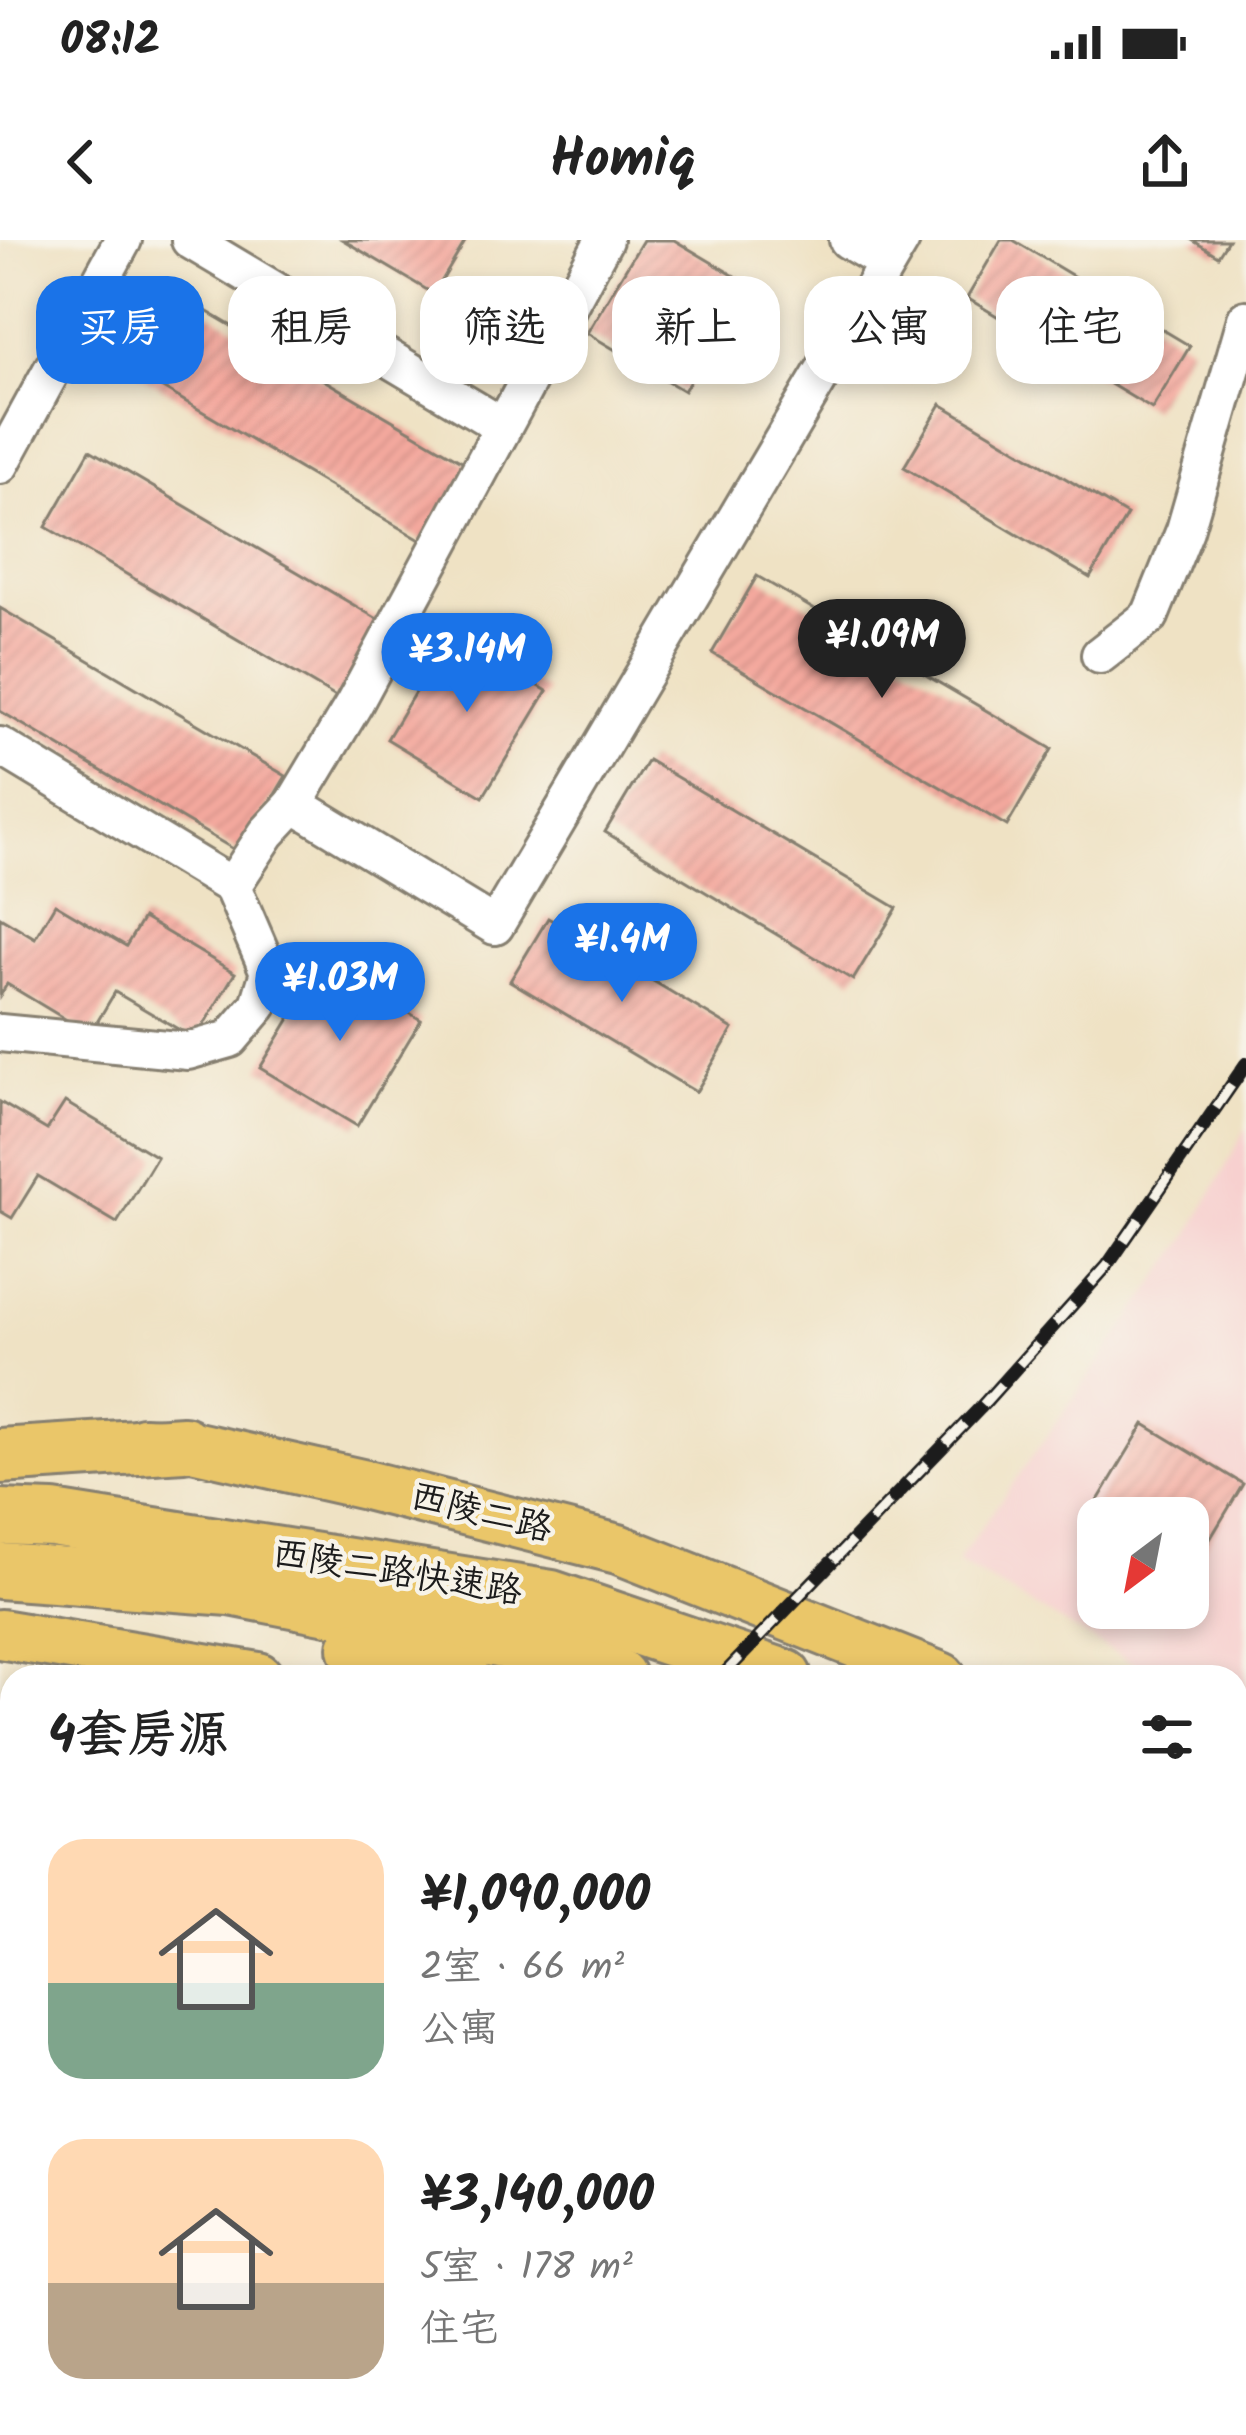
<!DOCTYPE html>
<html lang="zh">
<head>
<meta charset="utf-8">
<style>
  body { margin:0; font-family:Kalam,"LXGW WenKai TC",sans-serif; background:#f6f6f6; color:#222; height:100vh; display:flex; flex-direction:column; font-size:45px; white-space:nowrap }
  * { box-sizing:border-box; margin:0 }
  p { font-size:39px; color:#767676 }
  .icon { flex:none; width:66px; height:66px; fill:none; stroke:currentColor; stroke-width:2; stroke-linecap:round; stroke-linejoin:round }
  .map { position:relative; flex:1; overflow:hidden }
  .panel { position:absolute; left:0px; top:1425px; width:1248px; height:771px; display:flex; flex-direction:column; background:#fff; border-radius:36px 36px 0 0; box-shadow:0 6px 18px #0003 }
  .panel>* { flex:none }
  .guide { position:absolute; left:36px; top:36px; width:1176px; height:108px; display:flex; gap:24px }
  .needle { width:78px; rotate:212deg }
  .buttons { position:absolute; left:1077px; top:1257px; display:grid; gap:24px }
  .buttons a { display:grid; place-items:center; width:132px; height:132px; border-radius:24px; background:#fff; box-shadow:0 6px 18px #0003; font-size:60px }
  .price { position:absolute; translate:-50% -102px; padding:0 27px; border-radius:42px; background:#1a73e8; color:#fff; font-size:39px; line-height:78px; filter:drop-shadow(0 3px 6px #0008) }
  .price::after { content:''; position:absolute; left:50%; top:72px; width:36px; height:27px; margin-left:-18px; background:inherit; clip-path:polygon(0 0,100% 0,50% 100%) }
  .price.current { background:#222; color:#fff }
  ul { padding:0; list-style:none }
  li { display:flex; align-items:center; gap:36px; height:300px; padding:0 48px }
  li span { display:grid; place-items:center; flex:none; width:336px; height:240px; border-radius:36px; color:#555 }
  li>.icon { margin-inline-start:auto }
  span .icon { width:144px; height:144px; fill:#fffc; stroke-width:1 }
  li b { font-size:51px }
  h2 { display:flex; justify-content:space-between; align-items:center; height:144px; padding:0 48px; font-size:51px }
  .pill { padding:0 42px; border-radius:36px; background:#fff; box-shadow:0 6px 18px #0003; font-size:42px; line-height:108px }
  .pill.current { background:#1a73e8; color:#fff }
  .status { display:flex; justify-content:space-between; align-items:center; height:84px; padding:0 60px; background:#fff; direction:ltr }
  .status svg { height:33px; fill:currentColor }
  header { display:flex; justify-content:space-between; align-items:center; height:156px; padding:0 48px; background:#fff; font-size:54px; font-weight:700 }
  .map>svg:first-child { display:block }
  .built { fill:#f7d0cf; fill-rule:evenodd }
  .park { fill:#adbc5e; stroke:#646c3d; stroke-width:3 }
  .building { fill:url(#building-hatch) }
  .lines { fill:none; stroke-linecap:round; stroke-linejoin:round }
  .minor-casing { stroke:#867f70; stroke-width:42 }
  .major-casing { stroke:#867f70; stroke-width:54 }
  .highway-casing { stroke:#867f70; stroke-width:60 }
  .minor { stroke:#fff; stroke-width:36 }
  .major { stroke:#eac669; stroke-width:48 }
  .highway { stroke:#eac669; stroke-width:54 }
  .rail-casing { stroke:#1c1c1c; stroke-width:14 }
  .rail { stroke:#f7f3e8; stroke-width:9; stroke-dasharray:27; stroke-linecap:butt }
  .labels { text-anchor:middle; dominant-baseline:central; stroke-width:9; stroke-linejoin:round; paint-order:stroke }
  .street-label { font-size:36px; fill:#1c1c1c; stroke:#f7f3e8 }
</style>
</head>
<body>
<div class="status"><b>08:12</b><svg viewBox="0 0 49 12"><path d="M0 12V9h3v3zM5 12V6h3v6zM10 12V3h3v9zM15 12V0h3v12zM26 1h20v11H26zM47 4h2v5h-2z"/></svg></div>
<header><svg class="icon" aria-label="back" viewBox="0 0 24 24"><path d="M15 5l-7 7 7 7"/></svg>Homiq<svg class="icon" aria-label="share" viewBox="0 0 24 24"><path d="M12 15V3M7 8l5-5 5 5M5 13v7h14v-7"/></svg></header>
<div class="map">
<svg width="1246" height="2195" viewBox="0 0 1246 2195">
  <defs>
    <pattern id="building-hatch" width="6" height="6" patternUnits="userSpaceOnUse" patternTransform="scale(3)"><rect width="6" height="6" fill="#f4a99e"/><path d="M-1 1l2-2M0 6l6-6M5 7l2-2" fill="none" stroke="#d19188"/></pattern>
  </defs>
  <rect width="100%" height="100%" fill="#f7f3e8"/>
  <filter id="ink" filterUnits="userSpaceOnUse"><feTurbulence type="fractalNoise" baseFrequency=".00833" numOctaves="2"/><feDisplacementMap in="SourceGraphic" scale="24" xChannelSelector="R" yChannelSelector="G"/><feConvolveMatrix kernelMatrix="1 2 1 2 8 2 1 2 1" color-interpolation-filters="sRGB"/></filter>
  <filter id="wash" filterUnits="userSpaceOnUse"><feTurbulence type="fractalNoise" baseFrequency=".004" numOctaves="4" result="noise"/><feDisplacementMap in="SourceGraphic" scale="48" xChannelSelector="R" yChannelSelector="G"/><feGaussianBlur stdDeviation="2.7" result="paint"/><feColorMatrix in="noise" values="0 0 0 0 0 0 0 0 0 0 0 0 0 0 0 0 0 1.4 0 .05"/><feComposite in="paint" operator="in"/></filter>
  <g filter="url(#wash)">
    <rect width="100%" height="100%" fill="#efe2c4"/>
    <g class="built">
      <path d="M1246,888V1488L1236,1482V1437H1157L957,1322L1191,993ZM1098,1278H1188V1368H1098Z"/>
      <path d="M9,1442H12V1593L0,1582V1455Z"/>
    </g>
    <path class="park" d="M1236,1831L1246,1837V1980L1236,1974Z"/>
    <g id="blocks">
      <g class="building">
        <path d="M343,0H466L434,54Z"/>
        <path d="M643,0H674L748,44L684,151L587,93Z"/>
        <path d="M1001,0H1013L1190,106L1152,169L967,58Z"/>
        <path d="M1192,0H1228L1218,16Z"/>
        <path d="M177,54L472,227L427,304L132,130Z"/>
        <path d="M941,164L1127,275L1090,338L904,227Z"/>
        <path d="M90,210L386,384L341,460L46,287Z"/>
        <path d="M757,336L1052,509L1007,586L712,413Z"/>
        <path d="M0,368L286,536L240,613L0,471Z"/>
        <path d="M451,392L547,451L483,557L387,499Z"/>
        <path d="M648,520L897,668L853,740L605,592Z"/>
        <path d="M55,664L126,706L143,678L235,733L195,799L115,752L90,794L7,744L0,756V677L35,698Z"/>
        <path d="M548,678L733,789L696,852L510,741Z"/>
        <path d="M324,722L421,780L357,886L260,828Z"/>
        <path d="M0,862L47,890L65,862L157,917L117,983L38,936L12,978L0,971Z"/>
        <path d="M1144,1184L1243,1244L1188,1336V1278H1098V1290L1085,1282Z"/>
        <path d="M12,1479V1525L0,1514V1492Z"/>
        <path d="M0,1624L12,1634V1704L0,1693Z"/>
        <path d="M0,1821L12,1830V1924L0,1939Z"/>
        <path d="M143,2184H181L188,2191L196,2184H285L273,2195H130Z"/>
        <path d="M747,2184H871L888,2195H764Z"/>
      </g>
    </g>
  </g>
  <g filter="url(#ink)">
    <use href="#blocks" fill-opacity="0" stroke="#867f70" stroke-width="3"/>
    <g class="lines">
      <g class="minor-casing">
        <g id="minor">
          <path d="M190,0L502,186"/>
          <path d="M604,0L354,464L294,564L495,686L901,0"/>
          <path d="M848,0L887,23"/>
          <path d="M0,225L123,0"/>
          <path d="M1100,415L1150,376L1185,290L1246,79"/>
          <path d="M0,506L232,646"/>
          <path d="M0,793L188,811L230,799L259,765L269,732L232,646L267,593L294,564"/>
          <path d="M939,2184L956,2195"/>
          <path d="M607,2195L615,2188L644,2184"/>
        </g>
      </g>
      <g class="major-casing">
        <g id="major">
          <path d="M143,1202L183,1204L366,1245L618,1309L941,1437"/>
          <path d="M0,1394L258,1437"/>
          <path d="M1236,1583L1246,1589"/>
          <path d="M1236,1787L1246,1792"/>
        </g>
      </g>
      <g class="highway-casing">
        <g id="highway">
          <path d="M0,1216L183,1204"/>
          <path d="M0,1277L53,1279L551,1358L784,1437"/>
          <path d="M0,1331L231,1348L530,1406L618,1437"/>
          <path d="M356,1408L418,1422L462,1437"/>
          <path d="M1236,1637L1246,1642"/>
          <path d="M1236,1698L1246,1704"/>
        </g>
      </g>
      <use href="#minor" class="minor"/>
      <use href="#major" class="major"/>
      <use href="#highway" class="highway"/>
      <g class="rail-casing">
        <g id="rail">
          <path d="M721,1437L980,1168L1107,1026L1246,824"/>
          <path d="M0,2104L12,2093"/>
        </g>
      </g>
      <use href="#rail" class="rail"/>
    </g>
  </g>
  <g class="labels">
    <g class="street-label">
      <text transform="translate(481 1274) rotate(14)">西陵二路</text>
      <text transform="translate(397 1334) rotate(9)">西陵二路快速路</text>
    </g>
  </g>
</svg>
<div class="buttons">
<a><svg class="needle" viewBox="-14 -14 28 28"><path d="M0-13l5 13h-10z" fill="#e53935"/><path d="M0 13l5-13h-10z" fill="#767676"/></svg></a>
</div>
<b class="price current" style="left:882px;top:461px">¥1.09M</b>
<b class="price" style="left:467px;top:475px">¥3.14M</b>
<b class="price" style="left:622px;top:765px">¥1.4M</b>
<b class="price" style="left:340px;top:804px">¥1.03M</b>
<div class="guide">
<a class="pill current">买房</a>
<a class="pill">租房</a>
<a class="pill">筛选</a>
<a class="pill">新上</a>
<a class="pill">公寓</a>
<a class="pill">住宅</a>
</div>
<section class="panel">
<h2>4套房源<svg class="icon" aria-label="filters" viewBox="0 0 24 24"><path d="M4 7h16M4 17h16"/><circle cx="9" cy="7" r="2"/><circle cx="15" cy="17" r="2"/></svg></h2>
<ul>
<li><span style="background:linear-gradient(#ffd9b3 60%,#7fa58c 0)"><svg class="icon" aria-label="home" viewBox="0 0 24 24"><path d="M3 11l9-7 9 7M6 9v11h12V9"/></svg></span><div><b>¥1,090,000</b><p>2室 · 66 m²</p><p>公寓</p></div></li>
<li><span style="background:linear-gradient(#ffd9b3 60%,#b9a48a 0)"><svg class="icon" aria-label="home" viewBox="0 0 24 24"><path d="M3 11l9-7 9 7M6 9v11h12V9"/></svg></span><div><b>¥3,140,000</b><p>5室 · 178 m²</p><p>住宅</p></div></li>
</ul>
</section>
</div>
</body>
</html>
